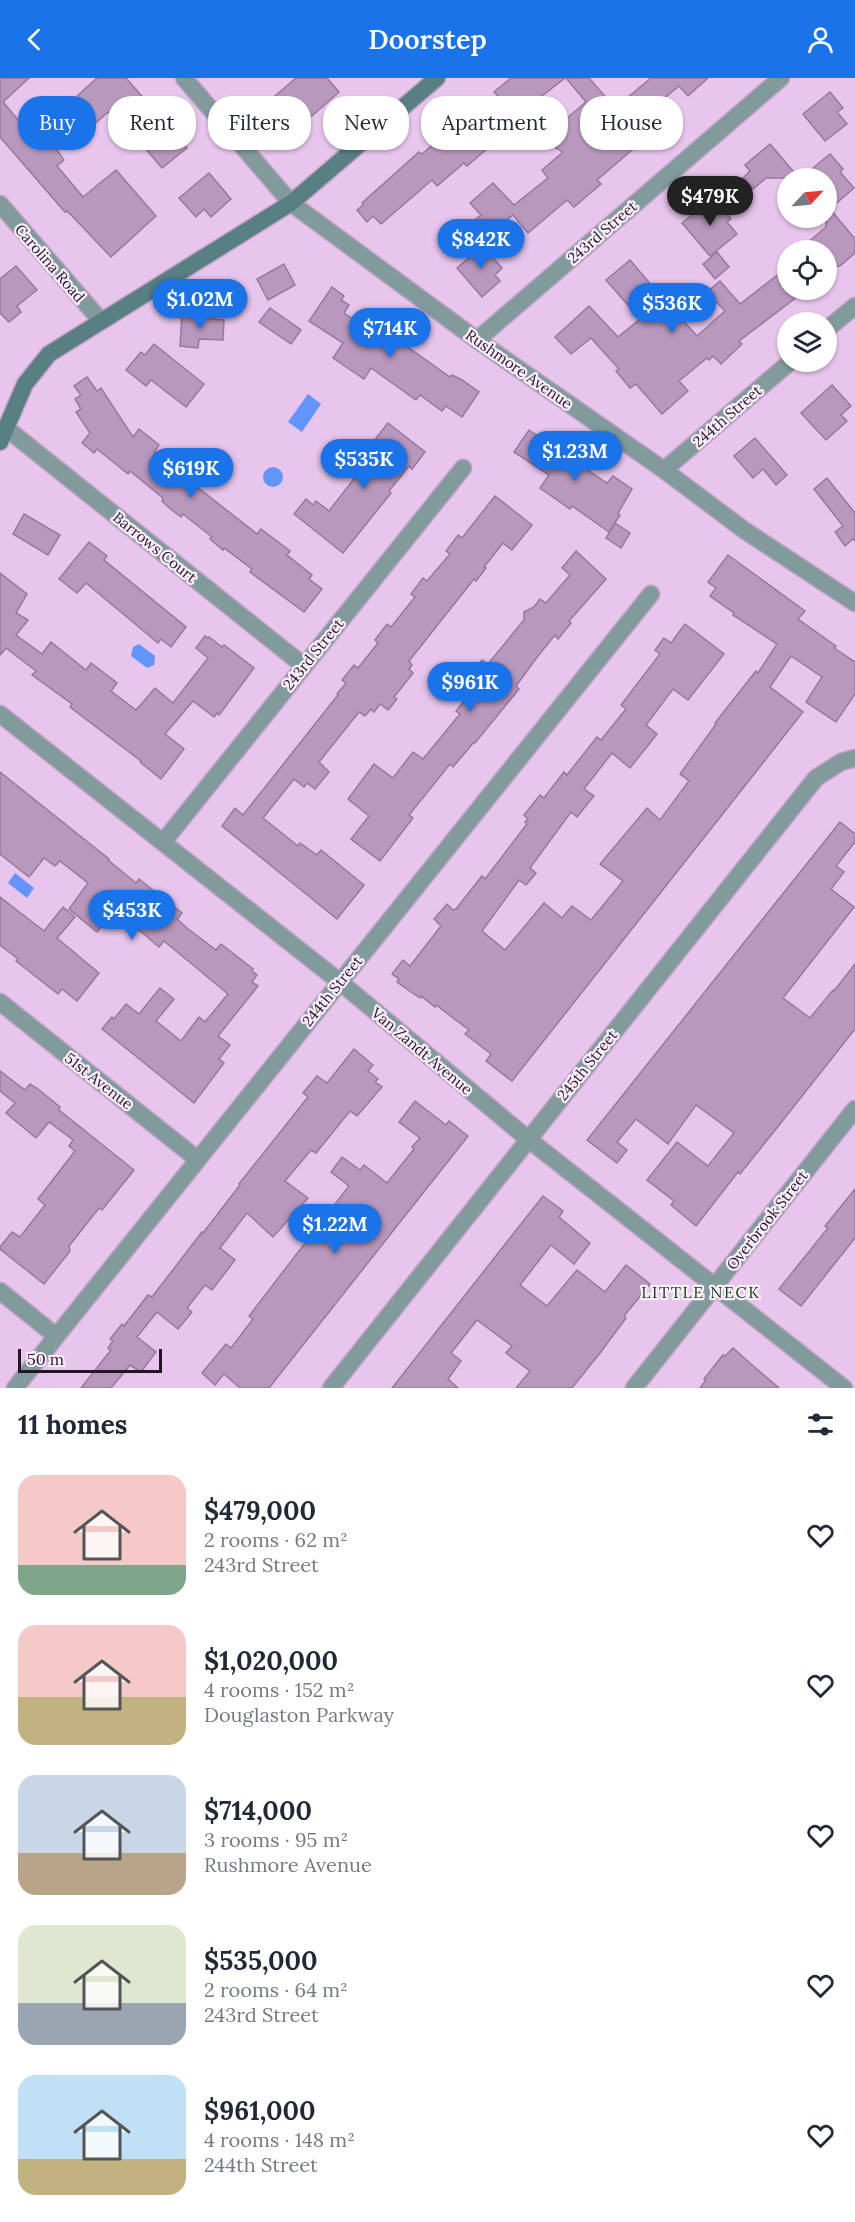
<!DOCTYPE html>
<html lang="en">
<head>
<meta charset="utf-8">
<style>
  body { margin:0; font-family:Lora,serif; background:#f2f2f3; color:#1f2937; height:100vh; display:flex; flex-direction:column; font-size:22px; white-space:nowrap }
  * { box-sizing:border-box; margin:0 }
  p { font-size:20px; color:#747a83 }
  .icon { flex:none; width:33px; height:33px; fill:none; stroke:currentColor; stroke-width:2; stroke-linecap:round; stroke-linejoin:round }
  .map { position:relative; height:1310px; overflow:hidden }
  .panel { display:flex; flex-direction:column; background:#fff; flex:1 }
  .panel>* { flex:none }
  .hud { position:absolute; left:18px; top:18px; width:819px; height:54px; display:flex; gap:12px }
  .needle { width:39px; rotate:64deg }
  .tools { position:absolute; left:777px; top:90px; display:grid; gap:12px }
  .tools a { display:grid; place-items:center; width:60px; height:60px; border-radius:50%; background:#fff; box-shadow:0 2px 4px #0004; font-size:30px }
  .scale { position:absolute; left:18px; bottom:15px; width:144px; box-sizing:border-box; padding-left:6px; border:3px solid #231725; border-top:0; font-size:16px; line-height:21px; white-space:nowrap; color:#231725; -webkit-text-stroke:4px #fceefe; paint-order:stroke }
  .price { position:absolute; translate:-50% -51px; padding:0 14px; border-radius:21px; background:#1a73e8; color:#fff; font-size:20px; line-height:39px; filter:drop-shadow(0 2px 3px #0008) }
  .price::after { content:''; position:absolute; left:50%; top:36px; width:18px; height:14px; margin-left:-9px; background:inherit; clip-path:polygon(0 0,100% 0,50% 100%) }
  .price.on { background:#222; color:#fff }
  ul { padding:0; list-style:none }
  li { display:flex; align-items:center; gap:18px; height:150px; padding:0 18px }
  li span { display:grid; place-items:center; flex:none; width:168px; height:120px; border-radius:18px; color:#555 }
  li>.icon { margin-inline-start:auto }
  span .icon { width:72px; height:72px; fill:#fffc; stroke-width:1 }
  li b { font-size:26px }
  h2 { display:flex; justify-content:space-between; align-items:center; height:72px; padding:0 18px; font-size:26px }
  .pill { padding:0 21px; border-radius:24px; background:#fff; box-shadow:0 2px 4px #0004; font-size:21px; line-height:54px }
  .pill.on { background:#1a73e8; color:#fff }
  header { display:flex; justify-content:space-between; align-items:center; height:78px; padding:0 18px; background:#1a73e8; color:#fff; font-size:27px; font-weight:600 }
  .map>svg:first-child { display:block }
  .water { fill:#6295fb }
  .building { fill:#b998bd; stroke:#98789c; stroke-width:1.5 }
  .lines { fill:none; stroke-linecap:round; stroke-linejoin:round }
  .minor-casing { stroke:#c0a2c4; stroke-width:19 }
  .secondary-casing { stroke:#c0a2c4; stroke-width:19 }
  .minor { stroke:#819b9d; stroke-width:16 }
  .secondary { stroke:#587f82; stroke-width:16 }
  .labels { text-anchor:middle; dominant-baseline:central; stroke-width:4.5; stroke-linejoin:round; paint-order:stroke }
  .street-label { font-size:15px; fill:#231725; stroke:#fceefe }
  .neighbourhood-label { font-size:16px; letter-spacing:1.5px; fill:#0e430d; stroke:#fceefe }
</style>
</head>
<body>
<header><svg class="icon" aria-label="back" viewBox="0 0 24 24"><path d="M15 5l-7 7 7 7"/></svg>Doorstep<svg class="icon" aria-label="person" viewBox="0 0 24 24"><circle cx="12" cy="8" r="4"/><path d="M4 21q1-7 8-7t8 7"/></svg></header>
<div class="map">
<svg width="855" height="1310" viewBox="0 0 855 1310">
  <rect width="100%" height="100%" fill="#e7c5ec"/>
  <g class="water">
    <path d="M308,316L321,326L302,354L288,344Z"/>
    <circle cx="273" cy="399" r="10"/>
    <path d="M139,566L155,578L154,587L147,590L131,578L133,569Z"/>
    <path d="M15,795L34,810L27,820L8,805Z"/>
  </g>
  <g class="building">
    <path d="M0,0H29L3,24L29,55L37,48L50,62L64,82L57,88L83,119L116,92L156,138L111,179L74,140L67,133L65,134L0,59Z"/>
    <path d="M97,0H126L187,70L162,90L144,69L141,71L108,34L86,54L64,30Z"/>
    <path d="M296,0H327L339,14L286,61L261,30Z"/>
    <path d="M511,0H565L537,22L541,26L528,37L526,35L520,40L494,14Z"/>
    <path d="M566,0H589L615,30L651,0H708L688,18L679,8L654,29L668,45L647,63L645,61L597,102L601,106L574,129L567,122L528,155L513,137L488,156L476,141L481,137L470,125L493,105L514,127L548,100L542,92L563,74L542,62L547,58L543,54L555,42L559,47L586,24Z"/>
    <path d="M830,14L843,30L837,34L847,46L825,63L803,36Z"/>
    <path d="M476,29L501,59L467,88L464,85L437,108L432,102L381,146L373,138L367,144L357,132L363,127L362,125L419,74L422,76Z"/>
    <path d="M770,66L799,100H766L753,111L743,100L750,93L745,87Z"/>
    <path d="M830,76L843,91L840,94L854,110L830,131L855,161V175L840,188H834L826,178V172H799L826,149V100H801Z"/>
    <path d="M209,95L231,121L211,139L204,131L196,139L179,120Z"/>
    <path d="M713,120L731,141L727,144L737,156L710,178L682,145Z"/>
    <path d="M480,165L502,190L495,197L500,203L482,219L457,190L471,178L469,175Z"/>
    <path d="M717,174L729,189L715,201L703,186Z"/>
    <path d="M630,182L658,215L649,223L669,245L678,237L697,258L725,233L707,214L720,203L740,226L788,189V212H806L739,263L742,266L721,286L713,278L709,282L707,280L679,303L688,313L662,336L636,306L630,310L616,293L619,291L591,260L571,276L555,259L589,228L618,259L640,241L606,202Z"/>
    <path d="M284,186L295,207L268,222L257,201Z"/>
    <path d="M16,188L37,212L17,228L21,234L9,244L0,235V201Z"/>
    <path d="M332,209L344,218L341,222L349,227L344,235L376,257L381,250L450,299L452,297L462,302L479,314L462,339L446,328L442,333L420,317L416,322L371,290L364,301L333,280L343,265L309,243Z"/>
    <path d="M270,230L301,252L291,266L259,244Z"/>
    <path d="M182,235L202,236L201,240L224,242L223,262L199,261L198,270L180,268Z"/>
    <path d="M154,266L204,306L186,329L151,302L146,308L126,292L141,274L145,277Z"/>
    <path d="M87,299L97,313L101,310L133,359L139,351L159,367L154,375L257,456L261,451L290,473L287,477L312,497L309,501L322,511L304,534L250,494L252,491L224,470L223,472L210,461L212,459L183,436L181,439L167,428L162,423L163,420L130,393L128,396L97,371L94,375L82,365L90,355L76,334L81,331L75,321L81,317L74,308Z"/>
    <path d="M832,307L851,328L841,337L847,343L826,362L801,335Z"/>
    <path d="M388,345L425,374L412,391L409,388L389,413L391,415L343,475L294,436L306,421L313,427L316,423L329,433L371,379L365,374Z"/>
    <path d="M529,352L607,405L613,398L632,411L618,435L620,437L609,454L572,428L570,431L540,410L549,397L514,374Z"/>
    <path d="M755,360L787,397L776,407L763,391L753,400L734,378Z"/>
    <path d="M827,400L855,435V463L853,461L845,468L835,454L843,448L814,411Z"/>
    <path d="M495,418L532,447L512,472L503,465L484,489L486,490L476,503L474,501L409,583L412,587L409,591L413,595L394,619L397,621L388,632L380,626L374,634L371,631L365,638L359,634L319,684L329,694L315,711L307,705L304,709L294,701L263,740L298,768L300,765L317,777L321,772L364,807L337,841L222,748L235,730L243,737L338,617L337,616L346,605L342,602L354,587L358,590L378,565L375,562L387,546L391,549L415,519L411,516L423,500L427,503L450,476L446,473L458,457L462,460Z"/>
    <path d="M24,436L60,457L48,477L13,456Z"/>
    <path d="M615,445L630,455L621,470L606,460Z"/>
    <path d="M89,464L107,478L104,482L186,549L171,569L161,561L158,565L86,505L77,515L59,501Z"/>
    <path d="M576,473L606,501L569,543L571,545L558,561L555,557L538,578L516,608L519,611L475,665L474,664L453,689L450,686L409,737L413,740L380,783L351,761L369,738L348,721L374,686L393,700L413,674L423,681L460,636L456,633L473,612L464,605L482,582L488,586L524,542V534L534,529L540,521L546,525L570,497L562,490Z"/>
    <path d="M728,477L805,533L798,541L836,568L834,570L855,584V616L836,644L806,624L822,599L791,578L770,609L803,634L512,1003L486,983L491,976L465,956L469,952L436,927L435,929L421,918L420,920L411,914L397,904L399,901L392,896L403,882L410,888L441,848L434,841L447,826L453,832L456,831L482,798L485,801L527,746L525,744L528,741L524,737L540,717L544,720L564,694L567,697L597,659L601,662L626,631L621,627L660,576L655,572L664,560L671,565L685,546L724,576L688,622L673,611L646,647L657,656L630,690L612,675L584,711L594,718L577,739L571,734L530,790L536,795L526,807L519,802L482,853L505,872L544,825L562,840L572,828L591,842L623,803L600,786L647,730L660,742L689,703L680,696L716,646L715,645L756,593L758,595L777,566L733,537L734,535L710,518L716,510L708,504Z"/>
    <path d="M0,495L27,516L16,535L28,542L16,557L42,576L51,564L86,592L91,585L117,605L111,613L136,632L155,610L173,625L208,580L196,570L205,558L208,560L209,559L222,569L224,567L254,590L219,637L217,635L214,639L193,623L165,656L184,671L161,701L140,684L141,683L70,629L72,626L32,597L36,593L6,570L0,577Z"/>
    <path d="M0,694L109,781L108,782L136,805L139,801L182,835L177,841L187,850L216,872L221,866L253,891L252,893L257,897L252,904L258,908L218,958L230,967L219,981L224,985L194,1025L102,951L112,939L114,941L126,926L139,936L160,910L174,921L156,943L181,963L199,939L205,944L228,916L164,863L159,869L132,846L129,849L112,836L97,854L69,831L88,805L60,783L55,788L44,780L29,799L0,776Z"/>
    <path d="M840,744L855,756V764L836,788L844,794L831,811L854,829L783,920L810,940L833,912L834,913L855,886V951L772,1056L740,1096L738,1094L696,1148L671,1127L674,1123L647,1102L677,1064L708,1088L734,1055L696,1027L668,1066L636,1041L617,1064L627,1072L617,1085L587,1062Z"/>
    <path d="M0,819L44,853L63,829L75,839L57,860L99,895L77,923L62,911L58,916L16,883L18,881L0,867Z"/>
    <path d="M354,971L373,987L368,993L378,1001L375,1004L382,1009L357,1038L350,1033L316,1075L311,1072L285,1103L308,1120L273,1159L247,1135L220,1170L235,1182L212,1212L205,1207L187,1230L192,1234L178,1251L157,1234L137,1259L156,1274L141,1294L130,1287L111,1310H81L111,1272L108,1270L113,1263L110,1261L122,1246L124,1248L148,1217L152,1219L202,1154L203,1155L240,1107L239,1106L308,1019L303,1015L317,998L327,1005Z"/>
    <path d="M0,993L25,1012L30,1006L38,1011L60,1029L59,1032L134,1092L102,1132L99,1130L69,1168L70,1173L44,1206L0,1171V1169L12,1154L20,1159L45,1127L38,1121L75,1073L69,1068L73,1062L49,1044L36,1060L6,1035L15,1025L0,1013Z"/>
    <path d="M415,1023L446,1047L449,1043L468,1058L269,1310H240L224,1296L215,1307L202,1295L226,1266L231,1270L253,1241L249,1238L349,1108L331,1094L342,1079L360,1092L364,1087L387,1105L414,1071L412,1069L420,1060L399,1044Z"/>
    <path d="M855,1111V1160L801,1228L779,1211L828,1150L825,1148Z"/>
    <path d="M543,1118L563,1133L559,1139L590,1165L574,1186L551,1167L520,1207L547,1228L577,1192L605,1214L626,1187L650,1206L624,1238L626,1240L600,1275L572,1310H516L530,1293L506,1275L512,1268L477,1242L451,1275L461,1283L448,1301L458,1310H392Z"/>
    <path d="M733,1270L751,1286L779,1310H700L706,1302L704,1301L723,1277L725,1278Z"/>
  </g>
  <g class="lines">
    <g class="minor-casing">
      <g id="minor">
        <path d="M184,0L291,125L477,262L664,392L744,452L855,525"/>
        <path d="M0,126L101,243"/>
        <path d="M826,252L855,228"/>
        <path d="M477,262L781,0"/>
        <path d="M6,350L304,588"/>
        <path d="M664,392L790,284"/>
        <path d="M0,636L340,904L528,1061L844,1310"/>
        <path d="M164,763L463,390"/>
        <path d="M0,924L197,1081"/>
        <path d="M0,1213L56,1258"/>
        <path d="M15,1310L651,516"/>
        <path d="M331,1310L816,700L841,684L855,680"/>
        <path d="M634,1310L855,1031"/>
      </g>
    </g>
    <g class="secondary-casing">
      <path id="secondary" d="M0,364L25,306L49,276L291,125L437,0"/>
    </g>
    <use href="#minor" class="minor"/>
    <use href="#secondary" class="secondary"/>
  </g>
  <g class="labels">
    <g class="street-label">
      <text transform="translate(602 154) rotate(-41)">243rd Street</text>
      <text transform="translate(50 185) rotate(49)">Carolina Road</text>
      <text transform="translate(519 291) rotate(35)">Rushmore Avenue</text>
      <text transform="translate(727 338) rotate(-41)">244th Street</text>
      <text transform="translate(155 469) rotate(39)">Barrows Court</text>
      <text transform="translate(313 576) rotate(-51)">243rd Street</text>
      <text transform="translate(332 913) rotate(-51)">244th Street</text>
      <text transform="translate(422 973) rotate(40)">Van Zandt Avenue</text>
      <text transform="translate(587 987) rotate(-51)">245th Street</text>
      <text transform="translate(99 1003) rotate(38)">51st Avenue</text>
      <text transform="translate(767 1142) rotate(-52)">Overbrook Street</text>
    </g>
    <g class="neighbourhood-label">
      <text x="701" y="1214">LITTLE NECK</text>
    </g>
  </g>
</svg>
<div class="tools">
<a><svg class="needle" viewBox="-14 -14 28 28"><path d="M0-13l5 13h-10z" fill="#e53935"/><path d="M0 13l5-13h-10z" fill="#747a83"/></svg></a>
<a><svg class="icon" aria-label="locate" viewBox="0 0 24 24"><circle cx="12" cy="12" r="6"/><path d="M12 2v4M12 18v4M2 12h4M18 12h4"/></svg></a>
<a><svg class="icon" aria-label="layers" viewBox="0 0 24 24"><path d="M12 4l9 5-9 5-9-5zM3 14l9 5 9-5"/></svg></a>
</div>
<div class="scale">50 m</div>
<b class="price on" style="left:710px;top:149px">$479K</b>
<b class="price" style="left:481px;top:192px">$842K</b>
<b class="price" style="left:200px;top:252px">$1.02M</b>
<b class="price" style="left:672px;top:256px">$536K</b>
<b class="price" style="left:390px;top:281px">$714K</b>
<b class="price" style="left:575px;top:404px">$1.23M</b>
<b class="price" style="left:364px;top:412px">$535K</b>
<b class="price" style="left:191px;top:421px">$619K</b>
<b class="price" style="left:470px;top:635px">$961K</b>
<b class="price" style="left:132px;top:863px">$453K</b>
<b class="price" style="left:335px;top:1177px">$1.22M</b>
<div class="hud">
<a class="pill on">Buy</a>
<a class="pill">Rent</a>
<a class="pill">Filters</a>
<a class="pill">New</a>
<a class="pill">Apartment</a>
<a class="pill">House</a>
</div>
</div>
<section class="panel">
<h2>11 homes<svg class="icon" aria-label="filters" viewBox="0 0 24 24"><path d="M4 7h16M4 17h16"/><circle cx="9" cy="7" r="2"/><circle cx="15" cy="17" r="2"/></svg></h2>
<ul>
<li><span style="background:linear-gradient(#f6c9c9 75%,#7fa58c 0)"><svg class="icon" aria-label="home" viewBox="0 0 24 24"><path d="M3 11l9-7 9 7M6 9v11h12V9"/></svg></span><div><b>$479,000</b><p>2 rooms · 62 m²</p><p>243rd Street</p></div><svg class="icon" aria-label="heart" viewBox="0 0 24 24"><path d="M12 20l-8-8c-3-5 5-10 8-4 3-6 11-1 8 4z"/></svg></li>
<li><span style="background:linear-gradient(#f6c9c9 60%,#c2b280 0)"><svg class="icon" aria-label="home" viewBox="0 0 24 24"><path d="M3 11l9-7 9 7M6 9v11h12V9"/></svg></span><div><b>$1,020,000</b><p>4 rooms · 152 m²</p><p>Douglaston Parkway</p></div><svg class="icon" aria-label="heart" viewBox="0 0 24 24"><path d="M12 20l-8-8c-3-5 5-10 8-4 3-6 11-1 8 4z"/></svg></li>
<li><span style="background:linear-gradient(#c9d6e8 65%,#b9a48a 0)"><svg class="icon" aria-label="home" viewBox="0 0 24 24"><path d="M3 11l9-7 9 7M6 9v11h12V9"/></svg></span><div><b>$714,000</b><p>3 rooms · 95 m²</p><p>Rushmore Avenue</p></div><svg class="icon" aria-label="heart" viewBox="0 0 24 24"><path d="M12 20l-8-8c-3-5 5-10 8-4 3-6 11-1 8 4z"/></svg></li>
<li><span style="background:linear-gradient(#dfe7d0 65%,#9aa5b1 0)"><svg class="icon" aria-label="home" viewBox="0 0 24 24"><path d="M3 11l9-7 9 7M6 9v11h12V9"/></svg></span><div><b>$535,000</b><p>2 rooms · 64 m²</p><p>243rd Street</p></div><svg class="icon" aria-label="heart" viewBox="0 0 24 24"><path d="M12 20l-8-8c-3-5 5-10 8-4 3-6 11-1 8 4z"/></svg></li>
<li><span style="background:linear-gradient(#bfe0f5 70%,#c2b280 0)"><svg class="icon" aria-label="home" viewBox="0 0 24 24"><path d="M3 11l9-7 9 7M6 9v11h12V9"/></svg></span><div><b>$961,000</b><p>4 rooms · 148 m²</p><p>244th Street</p></div><svg class="icon" aria-label="heart" viewBox="0 0 24 24"><path d="M12 20l-8-8c-3-5 5-10 8-4 3-6 11-1 8 4z"/></svg></li>
</ul>
</section>
</body>
</html>
